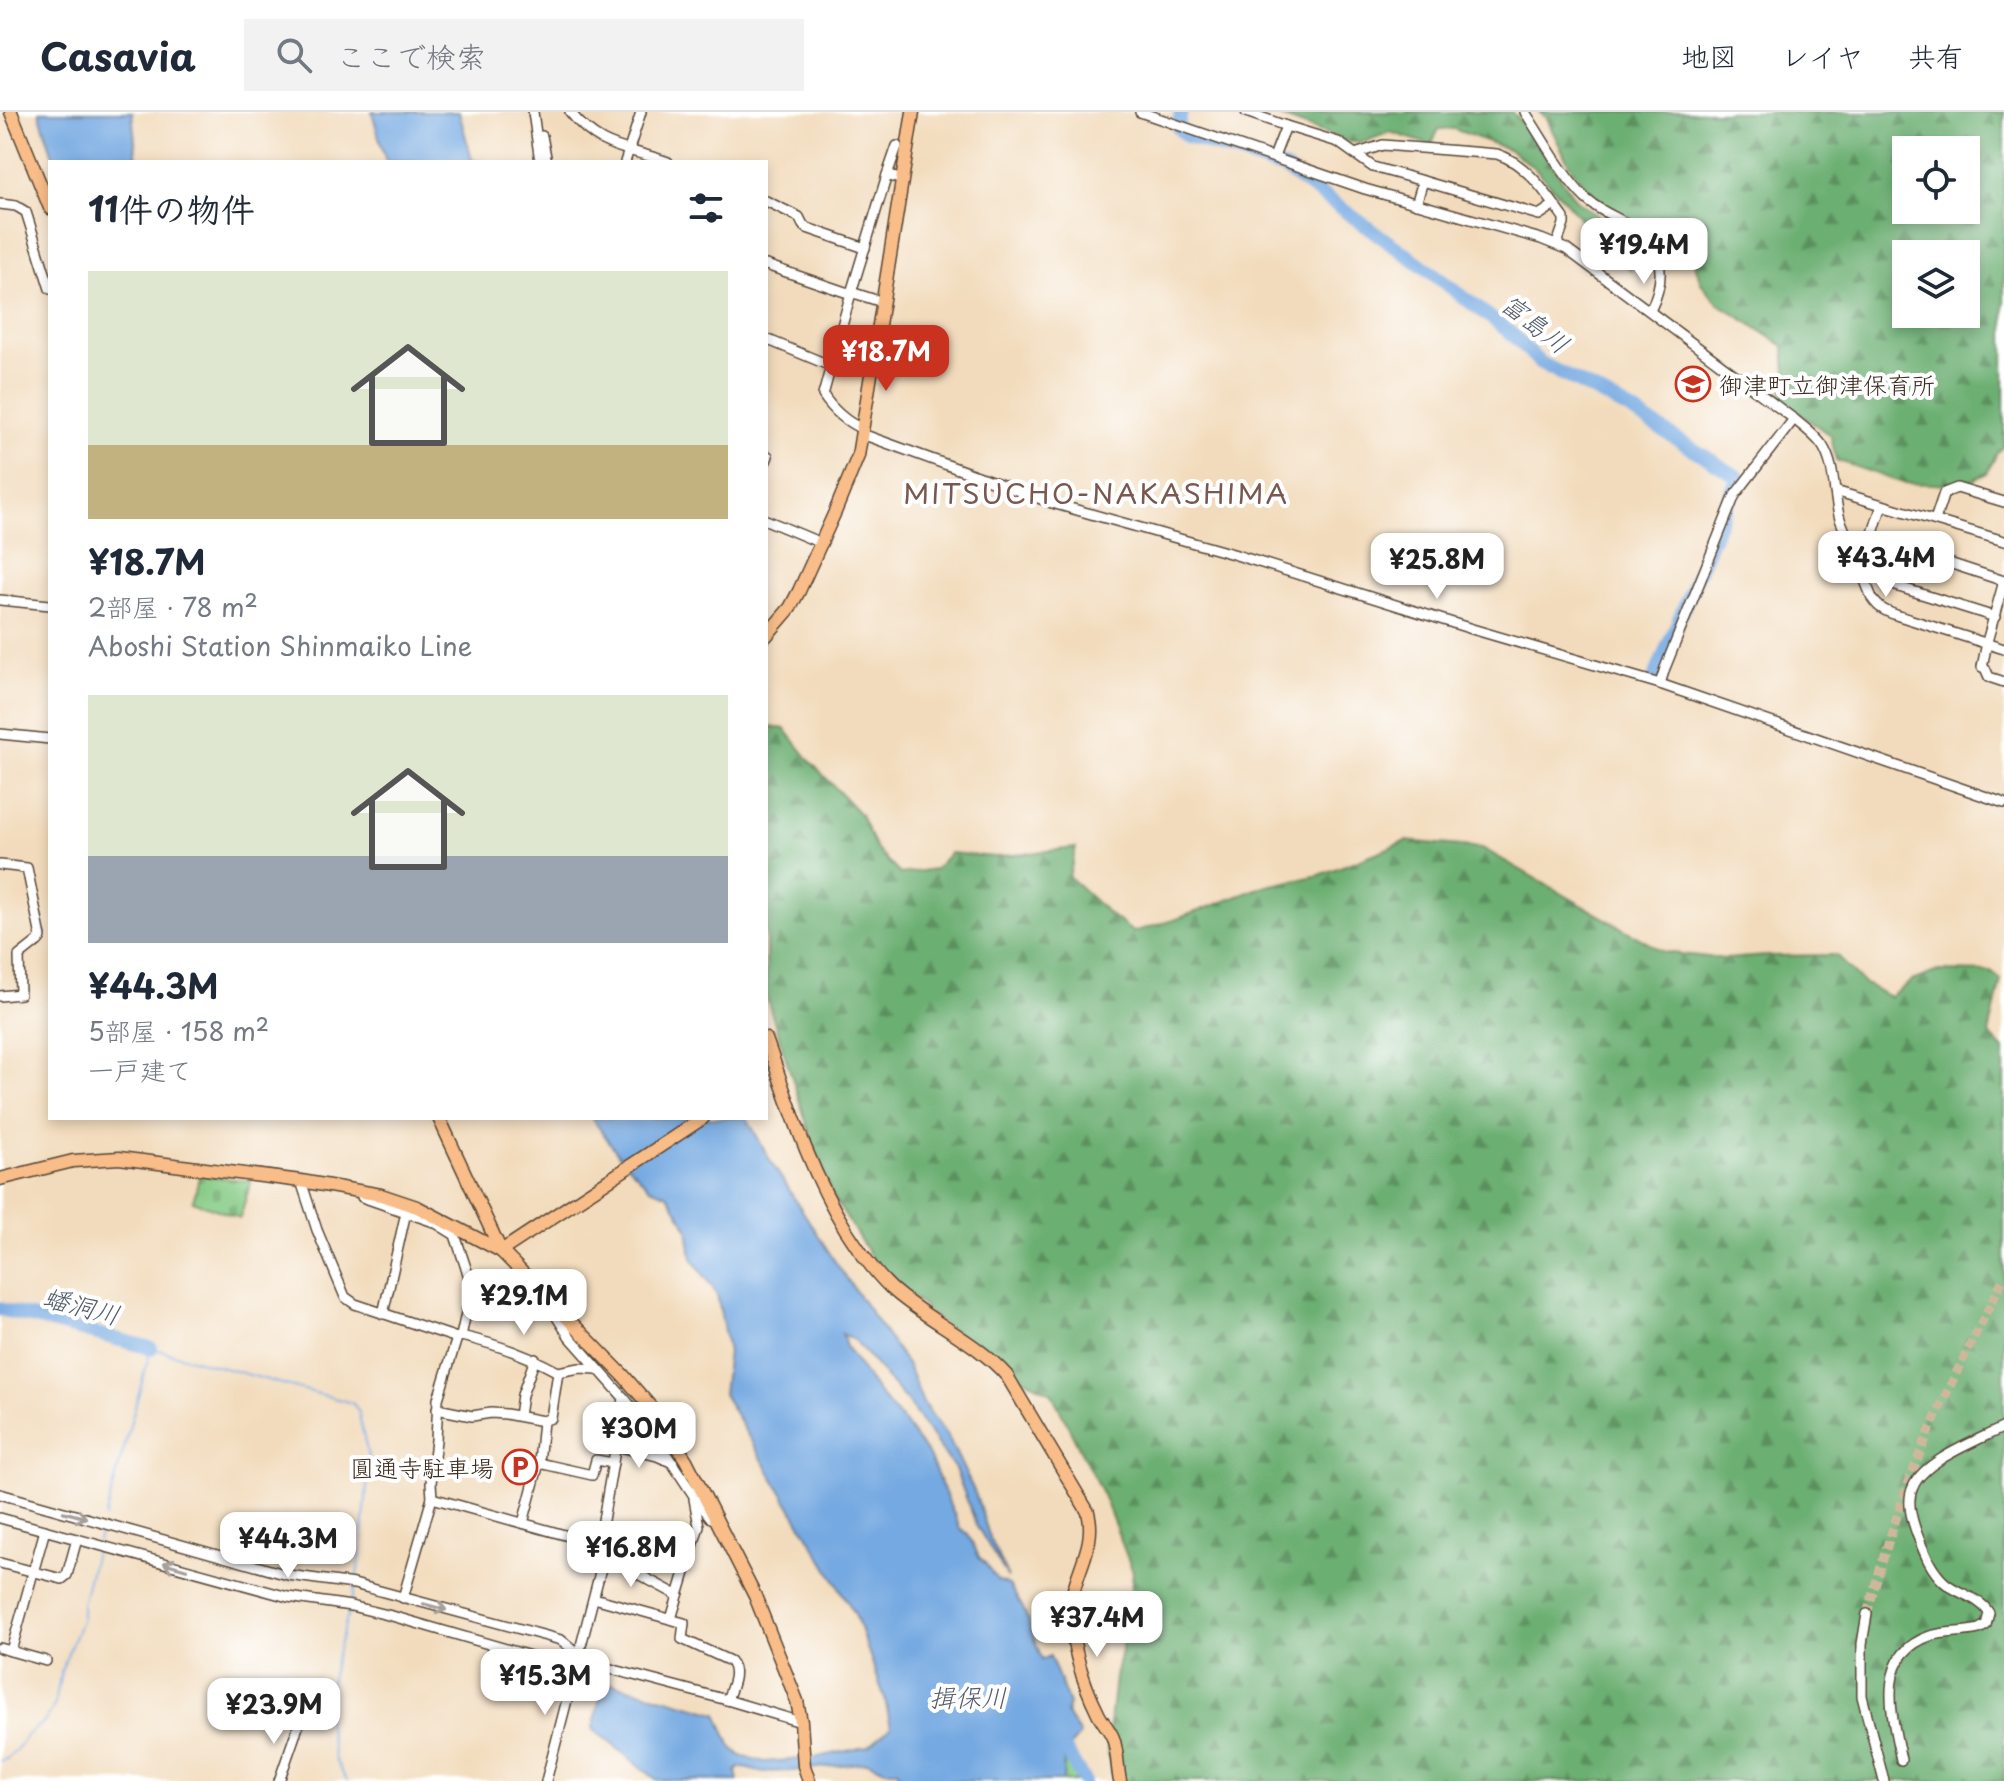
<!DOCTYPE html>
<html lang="ja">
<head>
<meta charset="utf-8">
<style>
  body { margin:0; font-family:"Playpen Sans","Klee One",sans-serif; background:#f2f2f3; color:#1f2937; height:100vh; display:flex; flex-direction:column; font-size:30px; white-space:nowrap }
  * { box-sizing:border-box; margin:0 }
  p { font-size:26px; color:#747a83 }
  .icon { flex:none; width:44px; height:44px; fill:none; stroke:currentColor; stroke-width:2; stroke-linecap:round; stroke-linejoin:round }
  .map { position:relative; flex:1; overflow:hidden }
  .details { position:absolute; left:48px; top:48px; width:720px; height:960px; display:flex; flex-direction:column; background:#fff; border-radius:0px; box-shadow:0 4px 12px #0003 }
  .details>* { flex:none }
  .buttons { position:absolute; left:1892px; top:24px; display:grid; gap:16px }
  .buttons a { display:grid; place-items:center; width:88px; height:88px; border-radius:0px; background:#fff; box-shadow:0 4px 12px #0003; font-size:40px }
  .price { position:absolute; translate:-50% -68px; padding:0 18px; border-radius:16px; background:#fff; color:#222; font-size:26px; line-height:52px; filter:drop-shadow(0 2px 4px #0008) }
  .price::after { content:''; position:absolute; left:50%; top:48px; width:24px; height:18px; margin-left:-12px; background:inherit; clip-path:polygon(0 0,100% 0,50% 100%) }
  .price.current { background:#c8321e; color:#fff }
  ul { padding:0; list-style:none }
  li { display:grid; align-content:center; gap:16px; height:424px; padding:0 40px }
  li span { display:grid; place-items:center; height:248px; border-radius:0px; color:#555 }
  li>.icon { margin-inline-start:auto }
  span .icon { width:144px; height:144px; fill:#fffc; stroke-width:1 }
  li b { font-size:34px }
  h2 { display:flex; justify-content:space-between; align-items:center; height:96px; padding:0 40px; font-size:34px }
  header { display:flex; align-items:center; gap:48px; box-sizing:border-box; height:112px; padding:0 40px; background:#fff; border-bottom:2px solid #e0e1e3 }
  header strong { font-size:38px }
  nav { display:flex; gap:44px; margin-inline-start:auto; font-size:28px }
  .search { width:560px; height:72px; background:#f2f2f3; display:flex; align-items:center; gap:20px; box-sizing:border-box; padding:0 28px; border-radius:0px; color:#747a83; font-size:30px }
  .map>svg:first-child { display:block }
  .grass { fill:url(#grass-tufts); stroke:#607a52; stroke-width:2 }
  .forest { fill:url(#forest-firs); stroke:#546c48; stroke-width:2; fill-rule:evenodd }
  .cemetery { fill:url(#cemetery-stones); stroke:#607a52; stroke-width:2 }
  .water { fill:#74a9e1; stroke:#586a80; stroke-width:2 }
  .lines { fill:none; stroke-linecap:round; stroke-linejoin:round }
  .stream { stroke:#74a9e1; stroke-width:2 }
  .river { stroke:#74a9e1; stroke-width:14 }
  .minor-tunnel { stroke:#cdb89c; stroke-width:9; stroke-dasharray:9 4.5; stroke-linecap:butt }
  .minor-casing { stroke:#564536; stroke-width:12 }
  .major-casing { stroke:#564536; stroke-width:15 }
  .minor { stroke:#fff; stroke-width:9 }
  .major { stroke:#f8bd88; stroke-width:12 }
  .oneway { stroke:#a79f9a }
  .labels { text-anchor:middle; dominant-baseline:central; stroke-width:8; stroke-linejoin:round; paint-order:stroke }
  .poi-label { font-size:24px; fill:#3b2a1e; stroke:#fff; text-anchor:start }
  .water-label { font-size:26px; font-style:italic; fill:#525d6c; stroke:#fff }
  .quarter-label { font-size:28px; letter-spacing:2px; fill:#79584f; stroke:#fff }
</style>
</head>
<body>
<header>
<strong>Casavia</strong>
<div class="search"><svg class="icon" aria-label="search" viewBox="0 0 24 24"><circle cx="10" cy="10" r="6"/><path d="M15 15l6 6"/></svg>ここで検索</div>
<nav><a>地図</a><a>レイヤ</a><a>共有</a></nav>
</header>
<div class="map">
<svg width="2004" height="1669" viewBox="0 0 2004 1669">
  <defs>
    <pattern id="grass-tufts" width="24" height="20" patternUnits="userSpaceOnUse" patternTransform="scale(2)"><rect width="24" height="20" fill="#85cb85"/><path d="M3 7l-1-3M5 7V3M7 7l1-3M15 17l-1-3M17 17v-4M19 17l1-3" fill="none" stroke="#74ae72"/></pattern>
    <pattern id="forest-firs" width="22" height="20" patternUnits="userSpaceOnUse" patternTransform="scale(2)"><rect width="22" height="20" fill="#6caf72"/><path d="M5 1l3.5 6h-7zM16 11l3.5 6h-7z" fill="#5a8f5d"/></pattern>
    <pattern id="cemetery-stones" width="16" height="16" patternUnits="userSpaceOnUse" patternTransform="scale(2)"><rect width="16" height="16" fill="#85cb85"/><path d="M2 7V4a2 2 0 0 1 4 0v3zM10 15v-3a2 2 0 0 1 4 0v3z" fill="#74ae72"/></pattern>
  </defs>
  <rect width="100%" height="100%" fill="#fff"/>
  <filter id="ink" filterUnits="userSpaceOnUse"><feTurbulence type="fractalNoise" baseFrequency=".0125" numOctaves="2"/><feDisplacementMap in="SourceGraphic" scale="16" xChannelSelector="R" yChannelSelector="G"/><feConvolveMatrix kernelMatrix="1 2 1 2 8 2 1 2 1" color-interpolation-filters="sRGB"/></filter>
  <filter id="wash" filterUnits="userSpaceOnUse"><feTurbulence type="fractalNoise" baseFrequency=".006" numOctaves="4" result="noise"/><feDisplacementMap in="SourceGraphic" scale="32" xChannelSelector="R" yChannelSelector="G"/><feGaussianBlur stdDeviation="1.8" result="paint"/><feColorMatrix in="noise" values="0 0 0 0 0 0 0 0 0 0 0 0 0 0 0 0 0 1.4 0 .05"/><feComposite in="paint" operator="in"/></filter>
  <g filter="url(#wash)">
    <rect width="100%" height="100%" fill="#f2dbbc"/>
    <path class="grass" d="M1071,1639L1076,1649L1080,1669H1063L1064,1641Z"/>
    <g class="forest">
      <path d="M1268,0H1513L1545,42L1575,87L1606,110L1636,139L1631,158L1600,135L1576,101L1537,58L1510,38L1454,17H1439L1431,33L1390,20L1364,30H1350Z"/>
      <path d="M1539,0H2004V334L1997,341L1987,361L1963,373L1903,371L1836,348L1831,324L1780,287L1786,260L1784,234L1718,191L1701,171L1694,149L1660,134L1633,111L1595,87L1570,54L1546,6ZM1906,38H1966V98H1906ZM1906,142H1966V202H1906Z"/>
      <path d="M766,614L785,617L810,649L861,703L876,737L900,762L935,757L950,741L995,745L1076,736L1069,765L1110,803L1133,820L1177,807L1262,775L1320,763L1406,729L1482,736L1664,840L1725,847L1767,844L1836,843L1863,871L1890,885L1912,869L1938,859L1991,860L2001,868L1989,922L2004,938V1669H1113L1107,1639L1115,1565L1127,1513L1133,1460L1103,1383L1051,1280L1011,1261L932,1203L873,1148L832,1083L812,1028L766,884Z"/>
    </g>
    <path class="cemetery" d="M200,1063L251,1069L240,1106L193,1089Z"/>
    <g class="water">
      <path d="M39,0H132L137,50H55Z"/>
      <path d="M372,0H459L472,48L485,50H386Z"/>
      <path d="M592,1006H747L771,1050L836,1151L908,1254L923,1291L948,1325L975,1381L990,1426L1008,1466L977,1414L955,1357L906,1288L854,1228L842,1222L846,1235L879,1282L903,1309L929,1344L960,1416L968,1422L979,1445L985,1451L997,1468L1009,1473L1023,1496L1042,1548L1050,1544L1069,1592L1066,1601L1080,1623L1064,1641L1063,1669H900L898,1658H885L868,1650L791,1659L760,1660L740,1655L736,1659L738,1669L657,1668L593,1617L602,1576L604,1573L611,1571L717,1601L731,1635L741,1644L765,1650L814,1646L869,1634L891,1615L885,1587L855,1502L723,1282L728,1240L717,1182L692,1146L688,1116L668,1083L650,1076L621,1046Z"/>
    </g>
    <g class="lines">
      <g class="stream">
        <path d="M105,1406L151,1236L352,1291L358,1298L369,1349L362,1434L356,1468"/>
        <path d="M98,1429L102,1416"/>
        <path d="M351,1492L355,1475"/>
        <path d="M0,1649L7,1647L16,1638L27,1623L46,1608L55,1592L61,1559L82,1506V1492L96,1436"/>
        <path d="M347,1669L334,1646L325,1595L335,1549L349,1498"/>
      </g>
      <g class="river">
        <path d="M1181,0L1178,16L1187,24L1285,57L1420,152L1512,222L1539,250L1627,296L1738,365L1655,565"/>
        <path d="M0,1197L151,1236"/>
        <path d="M1052,1630L1067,1640L1084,1669"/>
      </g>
    </g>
  </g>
  <g filter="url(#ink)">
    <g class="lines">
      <path class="minor-tunnel" d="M1867,1502C1879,1460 1891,1419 1906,1378C1932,1304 1970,1235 2004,1165"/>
      <g class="minor-casing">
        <g id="minor">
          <path d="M533,0L540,50"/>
          <path d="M570,0C600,38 626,35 668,50"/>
          <path d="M1140,0L1365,77L1541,127L1566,137L1794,307C1804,315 1815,323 1822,333C1836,354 1833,384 1840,407L1872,486C1879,497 1887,500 1899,504L2004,537"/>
          <path d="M1246,0L1286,14"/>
          <path d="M1525,0C1543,27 1563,65 1586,87C1597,97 1611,103 1624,110C1662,132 1669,160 1650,199"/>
          <path d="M542,24L547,50"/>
          <path d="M1355,42L1383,33L1497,42C1526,51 1546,81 1564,106V112L1557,132"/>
          <path d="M1274,45L1286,14L1338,30L1373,55L1423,69"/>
          <path d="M625,50L641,0"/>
          <path d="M887,63L897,34"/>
          <path d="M766,89L799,105L803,113L807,116L865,136"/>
          <path d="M0,92L16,94L26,100L50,177"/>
          <path d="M1416,92L1423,69L1539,103L1554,93"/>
          <path d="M766,153L845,180L857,182L882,190"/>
          <path d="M766,227L831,254"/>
          <path d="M863,317C847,311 832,297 823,283L851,181L887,63L902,68"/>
          <path d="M862,322L1052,391L1233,442L1472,517L1660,572L2004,691"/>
          <path d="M766,343L768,344L766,349"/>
          <path d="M1835,379L2004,429"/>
          <path d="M1882,393L1873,421L1892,469L1896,474L1995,505"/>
          <path d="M766,408L821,431"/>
          <path d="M1935,408L1944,381L1957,376L2004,390"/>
          <path d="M1875,429L1879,428L2004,469"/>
          <path d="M2004,469L1988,526L1982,555L1985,556L1989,565L2004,570"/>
          <path d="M0,488L50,493"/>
          <path d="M1660,572L1665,556L1735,383L1794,307"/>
          <path d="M0,622L50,627"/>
          <path d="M0,753L27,756L41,825L38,829L19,844L20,882L0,884"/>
          <path d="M301,1069L317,1118L345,1185L355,1192L457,1226L461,1224C496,1232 527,1243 558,1260L580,1256L597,1257"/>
          <path d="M361,1079L362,1085L434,1110L455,1123L472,1174L461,1224"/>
          <path d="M551,1196L569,1224L624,1286L602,1414L597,1432"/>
          <path d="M383,1202L406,1100"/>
          <path d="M624,1286L649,1316L694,1384L711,1406"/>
          <path d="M437,1297L472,1304L491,1301L506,1302L543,1309"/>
          <path d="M519,1304L522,1283L535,1247"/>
          <path d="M616,1334L657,1344L673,1351"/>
          <path d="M539,1351L592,1363L596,1348L613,1351"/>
          <path d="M0,1382L288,1463L354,1472L561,1528L571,1536L577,1548"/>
          <path d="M432,1386L597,1432L606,1437L546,1669"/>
          <path d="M0,1406L288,1485L351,1494L392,1504L544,1548L559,1550L577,1548L727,1588L801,1610"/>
          <path d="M523,1411L539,1351L543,1309L551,1306L558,1260"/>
          <path d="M606,1437L638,1462L677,1483"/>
          <path d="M0,1451L62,1467L67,1463L77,1427"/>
          <path d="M403,1486L432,1386L431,1371L436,1328L438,1287L457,1226"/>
          <path d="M594,1486L684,1511L682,1527L730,1549C740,1560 731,1576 727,1588"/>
          <path d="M1867,1502L1862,1532V1584L1884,1669"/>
          <path d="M671,1507L699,1414L694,1387"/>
          <path d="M0,1536L46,1549"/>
          <path d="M11,1539L45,1418"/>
          <path d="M1901,1648C1892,1604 1874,1543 1930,1524C1946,1519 1963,1521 1979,1517L1986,1513L1989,1501C1980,1485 1957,1482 1944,1470C1930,1457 1924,1440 1917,1422C1912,1408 1906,1389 1913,1375C1924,1348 1979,1328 2004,1315"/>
          <path d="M279,1669L300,1609"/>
        </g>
      </g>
      <g class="major-casing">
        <g id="major">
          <path d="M11,0L50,96"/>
          <path d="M766,524L790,496L799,479L835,400L858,344L913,0"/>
          <path d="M766,927C789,992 809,1058 846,1118C859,1138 873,1159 891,1176C926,1208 977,1229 1007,1264L1088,1400C1098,1438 1069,1465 1071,1503C1072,1535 1083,1571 1097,1599C1101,1609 1109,1616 1113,1626C1118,1640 1117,1655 1120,1669"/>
          <path d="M439,1006L501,1139L623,1263L654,1299L686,1348L755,1484L797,1589L801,1610L804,1654L809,1669"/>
          <path d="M0,1067L73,1049L119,1046L301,1069L381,1083L417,1095L501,1139"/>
          <path d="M501,1139L703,1006"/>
        </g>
      </g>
      <use href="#minor" class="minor"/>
      <use href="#major" class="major"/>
    </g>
    <defs><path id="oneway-shaft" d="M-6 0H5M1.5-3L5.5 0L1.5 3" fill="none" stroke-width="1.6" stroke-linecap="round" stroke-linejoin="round" transform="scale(2)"/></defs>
    <g class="oneway">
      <use href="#oneway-shaft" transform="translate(75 1403) rotate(15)"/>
      <use href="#oneway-shaft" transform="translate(175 1454) rotate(-164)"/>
      <use href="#oneway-shaft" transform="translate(435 1495) rotate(15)"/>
    </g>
  </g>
  <defs>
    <g id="school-ring" transform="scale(1.8)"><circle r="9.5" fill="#fff" stroke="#c8321e" stroke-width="1.5"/><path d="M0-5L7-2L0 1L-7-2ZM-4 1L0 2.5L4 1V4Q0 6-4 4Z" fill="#c8321e"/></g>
    <g id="parking-ring" transform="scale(1.8)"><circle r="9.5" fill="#fff" stroke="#c8321e" stroke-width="1.5"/><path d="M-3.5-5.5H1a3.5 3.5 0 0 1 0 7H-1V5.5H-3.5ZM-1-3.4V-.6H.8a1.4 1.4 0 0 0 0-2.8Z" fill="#c8321e"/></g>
  </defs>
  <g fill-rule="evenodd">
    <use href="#school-ring" x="1693" y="272"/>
    <use href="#parking-ring" x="520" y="1355"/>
  </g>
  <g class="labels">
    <g class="poi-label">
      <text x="1719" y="272">御津町立御津保育所</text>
      <text x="494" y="1355" text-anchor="end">圓通寺駐車場</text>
    </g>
    <g class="water-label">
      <text transform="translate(1536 211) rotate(38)">富島川</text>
      <text transform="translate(82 1193) rotate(15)">蟠洞川</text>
      <text x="968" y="1584">揖保川</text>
    </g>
    <g class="quarter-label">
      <text x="1096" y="380">MITSUCHO-NAKASHIMA</text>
    </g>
  </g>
</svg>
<div class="buttons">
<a><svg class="icon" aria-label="locate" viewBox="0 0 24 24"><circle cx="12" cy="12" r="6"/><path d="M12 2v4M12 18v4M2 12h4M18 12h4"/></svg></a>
<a><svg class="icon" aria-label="layers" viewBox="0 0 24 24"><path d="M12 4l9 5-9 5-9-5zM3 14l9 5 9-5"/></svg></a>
</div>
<b class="price" style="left:1644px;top:174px">¥19.4M</b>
<b class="price current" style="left:886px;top:281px">¥18.7M</b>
<b class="price" style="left:1886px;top:487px">¥43.4M</b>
<b class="price" style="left:1437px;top:489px">¥25.8M</b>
<b class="price" style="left:524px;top:1225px">¥29.1M</b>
<b class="price" style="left:639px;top:1358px">¥30M</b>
<b class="price" style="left:288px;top:1468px">¥44.3M</b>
<b class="price" style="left:631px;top:1477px">¥16.8M</b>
<b class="price" style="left:1097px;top:1547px">¥37.4M</b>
<b class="price" style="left:545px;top:1605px">¥15.3M</b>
<b class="price" style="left:274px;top:1634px">¥23.9M</b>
<section class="details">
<h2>11件の物件<svg class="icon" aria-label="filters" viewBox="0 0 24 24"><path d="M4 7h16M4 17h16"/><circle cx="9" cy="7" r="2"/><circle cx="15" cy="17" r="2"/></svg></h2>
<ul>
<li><span style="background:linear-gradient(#dfe7d0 70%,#c2b280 0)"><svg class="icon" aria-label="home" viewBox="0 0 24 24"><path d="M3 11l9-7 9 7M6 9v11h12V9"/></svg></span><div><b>¥18.7M</b><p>2部屋 · 78 m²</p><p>Aboshi Station Shinmaiko Line</p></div></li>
<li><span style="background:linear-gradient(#dfe7d0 65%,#9aa5b1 0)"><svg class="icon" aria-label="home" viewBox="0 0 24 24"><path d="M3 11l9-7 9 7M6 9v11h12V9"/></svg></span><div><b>¥44.3M</b><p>5部屋 · 158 m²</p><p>一戸建て</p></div></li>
</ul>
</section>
</div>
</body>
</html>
